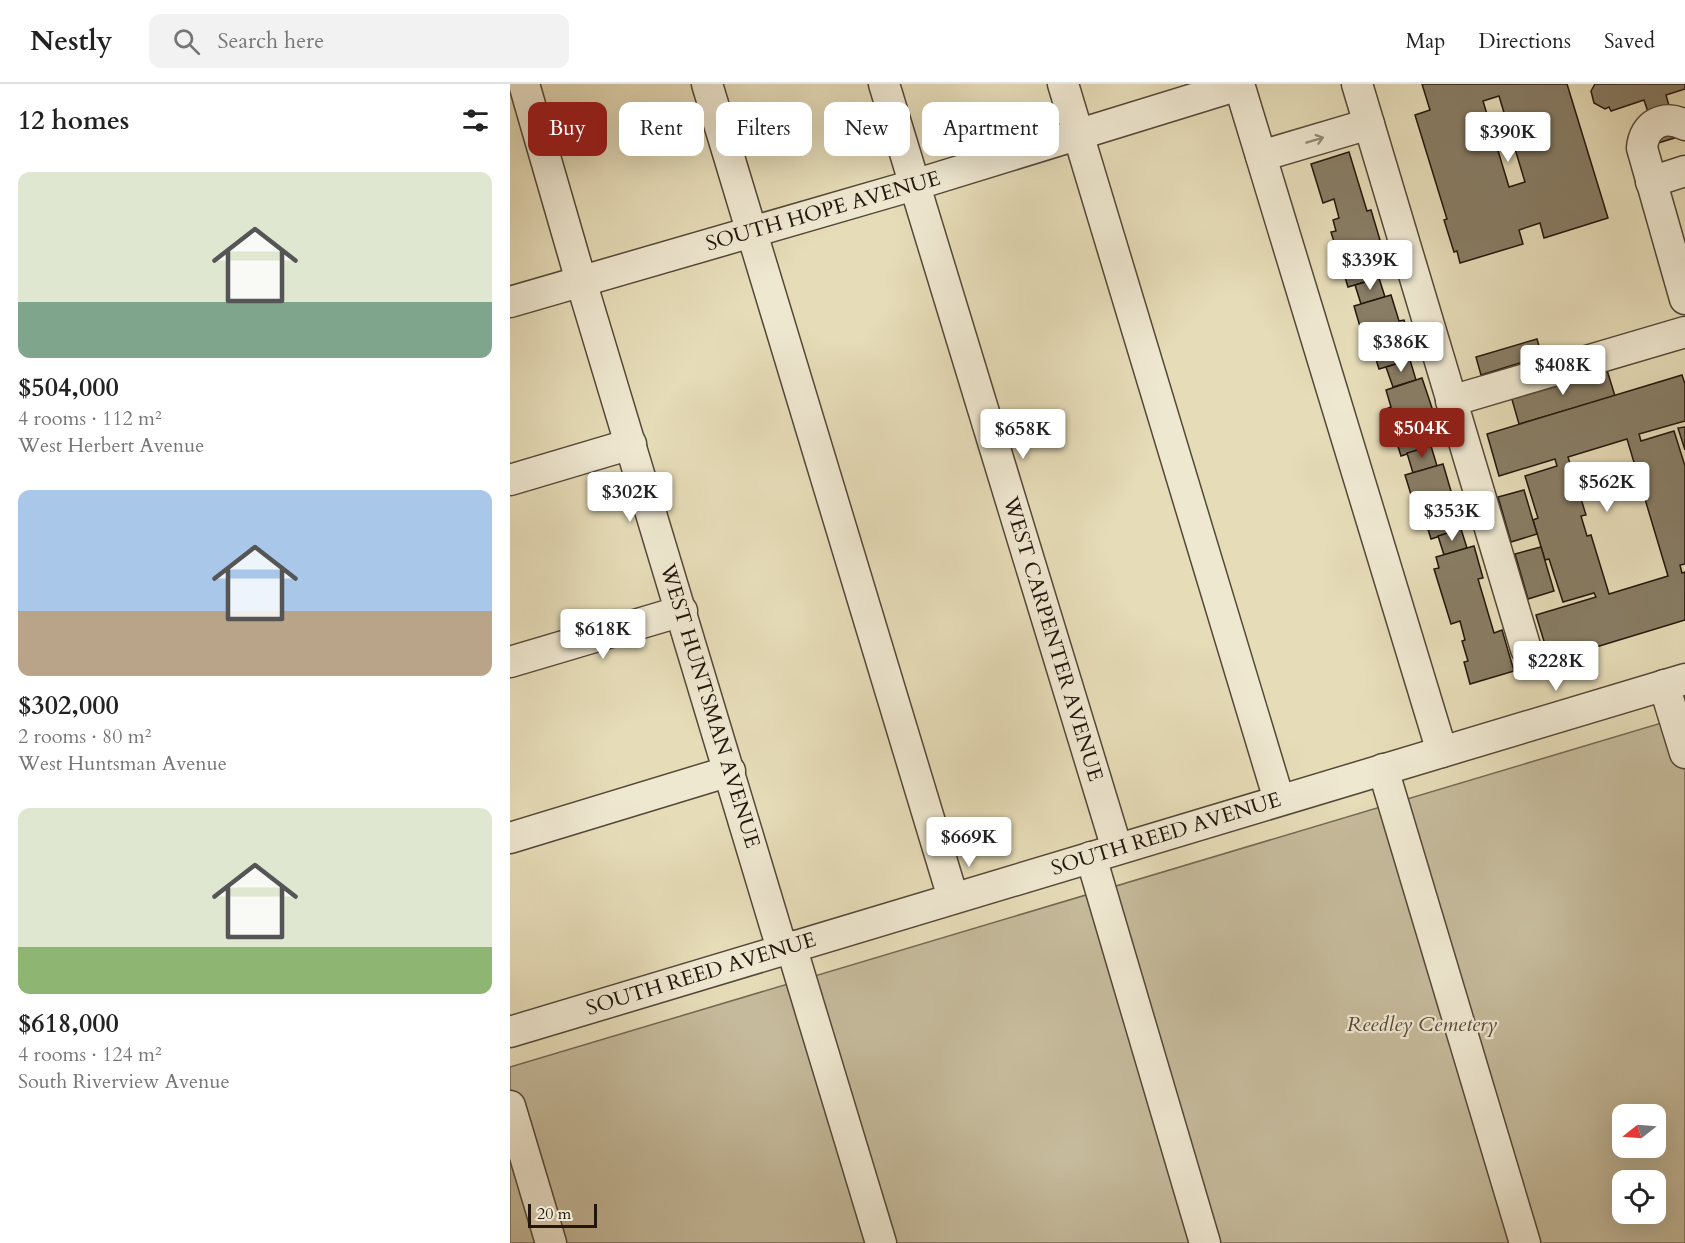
<!DOCTYPE html>
<html lang="en">
<head>
<meta charset="utf-8">
<style>
  body { margin:0; font-family:Cardo,serif; background:#f2f2f2; color:#222; height:100vh; display:flex; flex-direction:column; font-size:22px; white-space:nowrap }
  * { box-sizing:border-box; margin:0 }
  p { font-size:20px; color:#767676 }
  .icon { flex:none; width:33px; height:33px; fill:none; stroke:currentColor; stroke-width:2; stroke-linecap:round; stroke-linejoin:round }
  .map { position:relative; flex:1; overflow:hidden }
  .sheet { display:flex; flex-direction:column; background:#fff; width:510px }
  .sheet>* { flex:none }
  .banner { position:absolute; left:18px; top:18px; width:570px; height:54px; display:flex; gap:12px }
  .needle { width:39px; rotate:253deg }
  .controls { position:absolute; left:1102px; top:1020px; display:grid; gap:12px }
  .controls a { display:grid; place-items:center; width:54px; height:54px; border-radius:12px; background:#fff; box-shadow:0 6px 24px #0002; font-size:30px }
  .scale { position:absolute; left:18px; bottom:15px; width:69px; box-sizing:border-box; padding-left:6px; border:3px solid #23160c; border-top:0; font-size:16px; line-height:21px; white-space:nowrap; color:#23160c; -webkit-text-stroke:4px #efe8d1; paint-order:stroke }
  .price { position:absolute; translate:-50% -51px; padding:0 14px; border-radius:6px; background:#fff; color:#222; font-size:20px; line-height:39px; filter:drop-shadow(0 2px 3px #0008) }
  .price::after { content:''; position:absolute; left:50%; top:36px; width:18px; height:14px; margin-left:-9px; background:inherit; clip-path:polygon(0 0,100% 0,50% 100%) }
  .price.selected { background:#8f2418; color:#fff }
  ul { padding:0; list-style:none }
  li { display:grid; align-content:center; gap:12px; height:318px; padding:0 18px }
  li span { display:grid; place-items:center; height:186px; border-radius:12px; color:#555 }
  li>.icon { margin-inline-start:auto }
  span .icon { width:108px; height:108px; fill:#fffc; stroke-width:1 }
  li b { font-size:26px }
  h2 { display:flex; justify-content:space-between; align-items:center; height:72px; padding:0 18px; font-size:26px }
  .pill { padding:0 21px; border-radius:12px; background:#fff; box-shadow:0 6px 24px #0002; font-size:21px; line-height:54px }
  .pill.selected { background:#8f2418; color:#fff }
  header { display:flex; align-items:center; gap:36px; box-sizing:border-box; height:84px; padding:0 30px; background:#fff; border-bottom:2px solid #e0e0e0 }
  header strong { font-size:28px }
  nav { display:flex; gap:33px; margin-inline-start:auto; font-size:21px }
  .search { width:420px; height:54px; background:#f2f2f2; display:flex; align-items:center; gap:15px; box-sizing:border-box; padding:0 21px; border-radius:12px; color:#767676; font-size:22px }
  main { display:flex; flex:1; min-height:0 }
  .map>svg:first-child { display:block }
  .green { fill:#c5ba9b; stroke:#746854; stroke-width:1.5; fill-rule:evenodd }
  .building { fill:#887d65; stroke:#23160c; stroke-width:1.5; fill-rule:evenodd }
  .lines { fill:none; stroke-linecap:round; stroke-linejoin:round }
  .minor-casing { stroke:#544837; stroke-width:33 }
  .minor { stroke:#efe8d1; stroke-width:30 }
  .oneway { stroke:#938a78 }
  .labels { text-anchor:middle; dominant-baseline:central; stroke-width:4.5; stroke-linejoin:round; paint-order:stroke }
  .street-label { font-size:21px; fill:#23160c; stroke:#efe8d1 }
  .park-label { font-size:21px; font-style:italic; fill:#544737; stroke:#efe8d1 }
</style>
</head>
<body>
<header>
<strong>Nestly</strong>
<div class="search"><svg class="icon" aria-label="search" viewBox="0 0 24 24"><circle cx="10" cy="10" r="6"/><path d="M15 15l6 6"/></svg>Search here</div>
<nav><a>Map</a><a>Directions</a><a>Saved</a></nav>
</header>
<main>
<section class="sheet">
<h2>12 homes<svg class="icon" aria-label="filters" viewBox="0 0 24 24"><path d="M4 7h16M4 17h16"/><circle cx="9" cy="7" r="2"/><circle cx="15" cy="17" r="2"/></svg></h2>
<ul>
<li><span style="background:linear-gradient(#dfe7d0 70%,#7fa58c 0)"><svg class="icon" aria-label="home" viewBox="0 0 24 24"><path d="M3 11l9-7 9 7M6 9v11h12V9"/></svg></span><div><b>$504,000</b><p>4 rooms · 112 m²</p><p>West Herbert Avenue</p></div></li>
<li><span style="background:linear-gradient(#a9c7e8 65%,#b9a48a 0)"><svg class="icon" aria-label="home" viewBox="0 0 24 24"><path d="M3 11l9-7 9 7M6 9v11h12V9"/></svg></span><div><b>$302,000</b><p>2 rooms · 80 m²</p><p>West Huntsman Avenue</p></div></li>
<li><span style="background:linear-gradient(#dfe7d0 75%,#8fb573 0)"><svg class="icon" aria-label="home" viewBox="0 0 24 24"><path d="M3 11l9-7 9 7M6 9v11h12V9"/></svg></span><div><b>$618,000</b><p>4 rooms · 124 m²</p><p>South Riverview Avenue</p></div></li>
</ul>
</section>
<div class="map">
<svg width="1175" height="1159" viewBox="0 0 1175 1159">
  <rect width="100%" height="100%" fill="#e6dcb8"/>
  <filter id="stains"><feTurbulence type="fractalNoise" baseFrequency=".00333" numOctaves="4"/><feColorMatrix values="0 0 0 0 .2 0 0 0 0 .09 0 0 0 0 .02 0 0 0 .5 -.17"/></filter>
  <radialGradient id="worn" r=".72"><stop offset=".6" stop-color="#630" stop-opacity="0"/><stop offset="1" stop-color="#630" stop-opacity=".3"/></radialGradient>
  <path class="green" d="M1175,632V1159H0V983ZM1113,1030H1146V1064H1113ZM1113,1096H1146V1130H1113Z"/>
  <g class="building">
    <path d="M912,0H1057L1098,134L1034,154L1030,139L1009,146L1013,160L950,179L947,167L944,168L934,136L937,135L905,31L920,26ZM989,12L1015,98L999,103L973,17Z"/>
    <path d="M1085,0H1175V5L1156,11L1168,53L1148,59L1134,16L1101,27L1099,23L1095,25L1084,19L1081,7Z"/>
    <path d="M839,68L857,127L861,126L870,156L865,158L875,192L838,203L821,148L826,147L823,136L829,134L824,115L813,119L801,80Z"/>
    <path d="M869,194L875,213L851,220L845,201Z"/>
    <path d="M881,211L889,237L894,236L906,274L869,285L859,252L853,253L844,222Z"/>
    <path d="M1027,255L1032,272L971,291L966,273Z"/>
    <path d="M900,276L906,296L883,303L876,283Z"/>
    <path d="M1096,283L1105,312L1009,340L1001,312Z"/>
    <path d="M1172,291L1175,300V337L1129,350L1131,357L1164,347L1175,382V480L1170,481L1172,489L1175,488V536L1040,577L1026,531L1086,513L1084,509L1053,518L1039,475L1035,476L1023,436L1028,434L1015,392L1047,382L1045,375L989,392L977,350ZM1117,355L1158,492L1099,510L1081,451L1077,452L1071,432L1076,431L1058,373Z"/>
    <path d="M912,294L925,333L920,334L927,360L891,372L876,325L881,323L876,306Z"/>
    <path d="M1175,343V366L1168,344Z"/>
    <path d="M921,362L927,382L903,389L897,369Z"/>
    <path d="M933,380L943,414L948,413L958,443L921,455L913,429L907,430L895,391Z"/>
    <path d="M1014,406L1027,450L1001,458L988,413Z"/>
    <path d="M951,445L957,464L934,471L928,452Z"/>
    <path d="M964,462L973,494L968,495L984,549L992,546L1004,587L960,600L954,578L958,577L952,557L955,556L950,537L941,540L924,485L929,484L926,473Z"/>
    <path d="M1031,463L1044,507L1018,515L1005,470Z"/>
  </g>
  <g class="lines">
    <g class="minor-casing">
      <g id="minor">
        <path d="M14,0L71,197L272,865"/>
        <path d="M197,0L443,814"/>
        <path d="M374,0L607,765"/>
        <path d="M553,0L769,716"/>
        <path d="M729,0L932,668"/>
        <path d="M847,0L1016,565"/>
        <path d="M1175,41C1154,30 1134,40 1132,64L1175,215"/>
        <path d="M751,72L859,40"/>
        <path d="M1141,98L1175,87"/>
        <path d="M0,218L404,101L729,1"/>
        <path d="M941,317L1175,248"/>
        <path d="M0,396L121,360"/>
        <path d="M0,578L172,527"/>
        <path d="M1154,601L1175,669"/>
        <path d="M873,685L1015,1159"/>
        <path d="M0,754L220,687"/>
        <path d="M581,773L695,1159"/>
        <path d="M281,862L371,1159"/>
        <path d="M0,948L1175,595"/>
        <path d="M0,1022L41,1159"/>
      </g>
    </g>
    <use href="#minor" class="minor"/>
  </g>
  <defs><path id="oneway-shaft" d="M-6 0H5M1.5-3L5.5 0L1.5 3" fill="none" stroke-width="1.6" stroke-linecap="round" stroke-linejoin="round" transform="scale(1.5)"/></defs>
  <use class="oneway" href="#oneway-shaft" transform="translate(805 56) rotate(-17)"/>
  <g class="labels">
    <g class="street-label">
      <text transform="translate(313 127) rotate(-16)">SOUTH HOPE AVENUE</text>
      <text transform="translate(543 555) rotate(73)">WEST CARPENTER AVENUE</text>
      <text transform="translate(200 622) rotate(73)">WEST HUNTSMAN AVENUE</text>
      <text transform="translate(656 750) rotate(-17)">SOUTH REED AVENUE</text>
      <text transform="translate(191 890) rotate(-17)">SOUTH REED AVENUE</text>
    </g>
    <g class="park-label">
      <text x="912" y="940">Reedley Cemetery</text>
    </g>
  </g>
  <rect width="100%" height="100%" filter="url(#stains)"/>
  <rect width="100%" height="100%" fill="url(#worn)"/>
</svg>
<div class="controls">
<a><svg class="needle" viewBox="-14 -14 28 28"><path d="M0-13l5 13h-10z" fill="#e53935"/><path d="M0 13l5-13h-10z" fill="#767676"/></svg></a>
<a><svg class="icon" aria-label="locate" viewBox="0 0 24 24"><circle cx="12" cy="12" r="6"/><path d="M12 2v4M12 18v4M2 12h4M18 12h4"/></svg></a>
</div>
<div class="scale">20 m</div>
<b class="price" style="left:998px;top:79px">$390K</b>
<b class="price" style="left:860px;top:207px">$339K</b>
<b class="price" style="left:891px;top:289px">$386K</b>
<b class="price" style="left:1053px;top:312px">$408K</b>
<b class="price selected" style="left:912px;top:375px">$504K</b>
<b class="price" style="left:513px;top:376px">$658K</b>
<b class="price" style="left:1097px;top:429px">$562K</b>
<b class="price" style="left:120px;top:439px">$302K</b>
<b class="price" style="left:942px;top:458px">$353K</b>
<b class="price" style="left:93px;top:576px">$618K</b>
<b class="price" style="left:1046px;top:608px">$228K</b>
<b class="price" style="left:459px;top:784px">$669K</b>
<div class="banner">
<a class="pill selected">Buy</a>
<a class="pill">Rent</a>
<a class="pill">Filters</a>
<a class="pill">New</a>
<a class="pill">Apartment</a>
</div>
</div>
</main>
</body>
</html>
